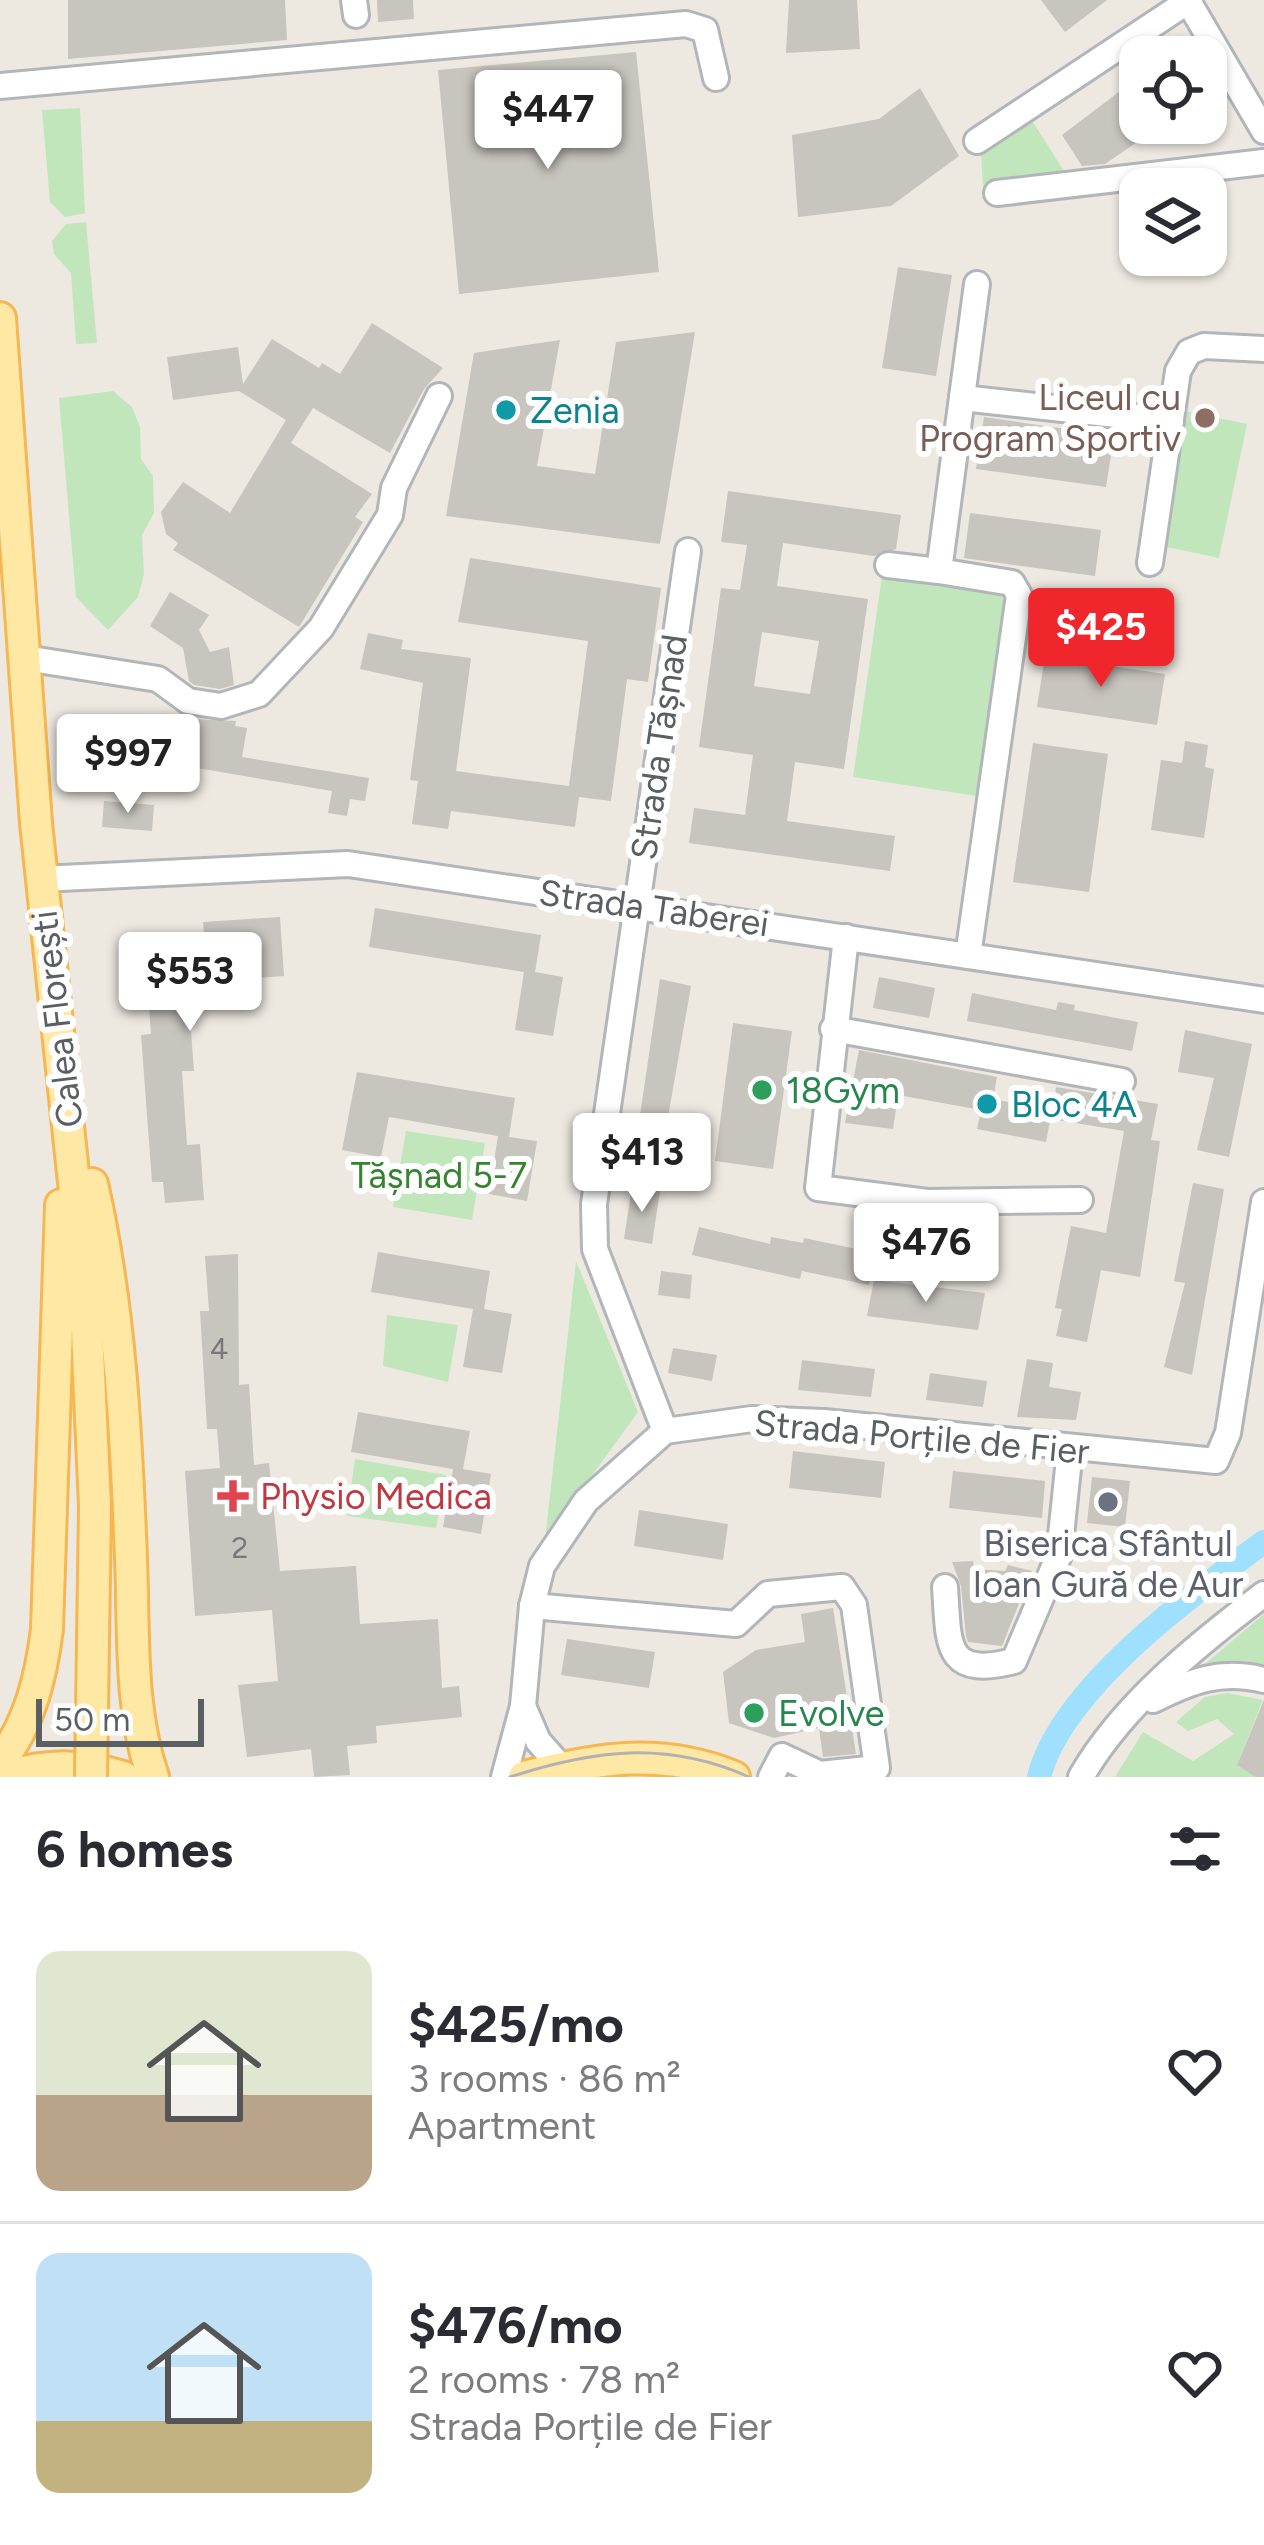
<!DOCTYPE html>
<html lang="en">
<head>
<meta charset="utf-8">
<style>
  body { margin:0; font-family:Figtree,sans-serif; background:#f2f2f3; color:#2b2b33; height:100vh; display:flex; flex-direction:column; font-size:45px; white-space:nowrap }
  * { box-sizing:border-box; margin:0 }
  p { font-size:39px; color:#7c7c81 }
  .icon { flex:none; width:66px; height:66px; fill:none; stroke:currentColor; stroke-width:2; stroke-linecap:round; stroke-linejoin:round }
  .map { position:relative; height:1777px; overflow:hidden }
  .side { display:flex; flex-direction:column; background:#fff; flex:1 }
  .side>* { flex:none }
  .tools { position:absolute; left:1119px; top:36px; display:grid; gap:24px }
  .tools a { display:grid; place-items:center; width:108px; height:108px; border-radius:24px; background:#fff; box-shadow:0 3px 9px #0004; font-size:60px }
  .scale { position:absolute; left:36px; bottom:30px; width:168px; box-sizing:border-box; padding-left:12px; border:6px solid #5a5f63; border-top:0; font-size:33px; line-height:42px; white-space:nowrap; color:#5a5f63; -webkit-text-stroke:9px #fff; paint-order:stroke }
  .price { position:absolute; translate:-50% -102px; padding:0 27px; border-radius:12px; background:#fff; color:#222; font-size:39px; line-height:78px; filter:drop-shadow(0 3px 6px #0008) }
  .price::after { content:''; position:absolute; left:50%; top:72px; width:36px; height:27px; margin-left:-18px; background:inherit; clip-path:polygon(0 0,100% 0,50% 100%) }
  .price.active { background:#ef262c; color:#fff }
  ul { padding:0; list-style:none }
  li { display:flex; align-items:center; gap:36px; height:300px; padding:0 36px }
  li+li { border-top:3px solid #e1e1e2 }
  li span { display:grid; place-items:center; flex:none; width:336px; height:240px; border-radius:24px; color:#555 }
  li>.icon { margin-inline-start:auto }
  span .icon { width:144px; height:144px; fill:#fffc; stroke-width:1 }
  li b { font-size:51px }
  h2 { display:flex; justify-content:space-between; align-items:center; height:144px; padding:0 36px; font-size:51px }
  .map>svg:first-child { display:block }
  .green { fill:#c1e6bc }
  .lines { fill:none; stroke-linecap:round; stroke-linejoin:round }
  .canal { stroke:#9fe0ff; stroke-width:24 }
  .building { fill:#c8c4be; fill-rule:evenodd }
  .minor-casing { stroke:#b2b5b9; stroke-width:30 }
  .major-casing { stroke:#f6b651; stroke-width:36 }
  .minor { stroke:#fff; stroke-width:24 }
  .major { stroke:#ffe7a4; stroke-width:30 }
  .tram { stroke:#b1b2b3; stroke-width:3 }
  .major-bridge-casing { stroke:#f6b651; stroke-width:36; stroke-linecap:butt }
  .major-bridge { stroke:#ffe7a4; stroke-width:30 }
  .culture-dot { fill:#0f9aa8; stroke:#fff; stroke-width:4.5 }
  .education-dot { fill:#8d6e63; stroke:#fff; stroke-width:4.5 }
  .leisure-dot { fill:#2e9e5b; stroke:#fff; stroke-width:4.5 }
  .health-dot { fill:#e0444e; stroke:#fff; stroke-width:4.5 }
  .worship-dot { fill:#6b7280; stroke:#fff; stroke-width:4.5 }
  .labels { text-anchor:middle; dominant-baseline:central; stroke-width:12; stroke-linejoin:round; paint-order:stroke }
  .number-label { font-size:30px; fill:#76787a }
  .education-label { font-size:36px; fill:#785e54; stroke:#fff; text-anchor:end }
  .culture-label { font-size:36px; fill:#0d838f; stroke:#fff; text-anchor:start }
  .street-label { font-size:36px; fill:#5a5f63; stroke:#fff }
  .leisure-label { font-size:36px; fill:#27864d; stroke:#fff; text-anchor:start }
  .park-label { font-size:36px; fill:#368330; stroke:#fff }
  .health-label { font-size:36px; fill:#be3a42; stroke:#fff; text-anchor:start }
  .worship-label { font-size:36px; fill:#5b616d; stroke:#fff }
</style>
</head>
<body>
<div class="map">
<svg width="1264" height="1777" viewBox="0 0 1264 1777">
  <rect width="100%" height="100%" fill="#ede9e1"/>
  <g class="green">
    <path d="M80,108L85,213L65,217L50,202L42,110Z"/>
    <path d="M1029,116L1066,174L983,187L981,152Z"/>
    <path d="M86,222L97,343L76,344L71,273L54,254L52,241L66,224Z"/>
    <path d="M113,391L132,407L140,427L141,459L153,476L154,513L142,535L144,574L138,597L108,630L76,597L59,398Z"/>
    <path d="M1185,411L1247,424L1219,558L1157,545Z"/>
    <path d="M882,576L1007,594L977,796L853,777Z"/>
    <path d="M406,1131L485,1143L472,1220L393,1207Z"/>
    <path d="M576,1261L638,1412L545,1540Z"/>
    <path d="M387,1315L458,1325L448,1382L383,1366Z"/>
    <path d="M355,1459L446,1475L436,1528L347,1516Z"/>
    <path d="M1264,1614V1667L1205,1664Z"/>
    <path d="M1227,1693L1263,1700L1237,1765L1255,1777H1115L1143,1732L1193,1761L1234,1734L1217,1719L1188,1731L1176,1722L1205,1697Z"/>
  </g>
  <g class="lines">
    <path class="canal" d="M1039,1777C1061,1689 1193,1593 1264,1542"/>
  </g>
  <g class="building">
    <path d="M68,0H285L287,40L68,59Z"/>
    <path d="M377,0H413L414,19L378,22Z"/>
    <path d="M789,0H857L860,49L786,53Z"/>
    <path d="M1041,0H1107L1065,32Z"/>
    <path d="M636,52L659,272L459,294L438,70Z"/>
    <path d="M1140,76V123H1165L1105,164L1082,166L1062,135Z"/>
    <path d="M920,88L959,156L891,206L798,217L792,135L879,119Z"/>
    <path d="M898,267L952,275L936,376L882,368Z"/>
    <path d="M372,323L443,368L424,389L390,453L313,408L291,443L372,494L355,517L363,522L299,627L173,550L178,543L166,534L161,512L183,482L230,513L286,420L239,391L173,400L167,357L238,347L243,384L272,339L319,368L322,363L340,374Z"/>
    <path d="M695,332L660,544L446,516L474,353L560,340L537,466L595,474L616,342Z"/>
    <path d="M984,417L1114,436L1106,487L976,469Z"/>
    <path d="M728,491L901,515L896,549L874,556L783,543L777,586L868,599L844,769L795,762L787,821L895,836L890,871L689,843L694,808L745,815L753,755L699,747L721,588L740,590L747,545L721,542ZM762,632L819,641L810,694L754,686Z"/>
    <path d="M970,513L1101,530L1095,576L964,558Z"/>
    <path d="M470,558L661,588L648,682L627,679L611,801L579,797L575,827L451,811L448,829L412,824L418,781L410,780L423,683L360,669L368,633L403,640L401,649L471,658L456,771L569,786L588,641L458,622Z"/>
    <path d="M170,592L209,615L199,630L210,652L229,647L234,685L220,689L194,685L189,681L183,648L150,626Z"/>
    <path d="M1045,656L1165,674L1157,725L1037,707Z"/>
    <path d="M194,719L236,721L235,726L247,728L242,757L369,778L365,801L350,799L347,816L328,813L332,791L185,766Z"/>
    <path d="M1185,741L1208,745L1205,767L1214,769L1204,838L1151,830L1161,760L1182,763Z"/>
    <path d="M1033,743L1108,754L1089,892L1013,882Z"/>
    <path d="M104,801L154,805L152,831L102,827Z"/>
    <path d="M375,908L541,935L535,972L563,977L553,1036L515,1030L524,972L369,947Z"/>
    <path d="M280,917L284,976L242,979L241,961L206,964L207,977L187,978L194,1071H182L187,1145L200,1144L204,1200L165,1203L163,1182H152L141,1035L151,1034L144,937L204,933L203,922Z"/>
    <path d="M879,977L935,988L929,1018L873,1008Z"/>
    <path d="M660,979L691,986L664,1140L637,1136Z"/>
    <path d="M972,993L1056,1010L1058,1002L1075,1005L1074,1010L1138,1022L1132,1051L967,1021Z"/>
    <path d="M733,1023L792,1031L773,1169L715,1161Z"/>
    <path d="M1185,1030L1252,1044L1229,1157L1197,1150L1214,1078L1178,1072Z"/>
    <path d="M859,1050L997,1077L993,1099L1052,1110L1046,1142L977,1129L981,1110L898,1095L893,1129L845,1123Z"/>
    <path d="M357,1072L515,1098L509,1137L537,1141L527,1201L489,1194L498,1136L389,1117L381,1157L342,1150Z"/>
    <path d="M1056,1087L1158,1104L1151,1140L1160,1141L1140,1277L1101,1270L1087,1342L1056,1336L1062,1309L1055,1308L1071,1226L1106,1233L1124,1131L1051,1119Z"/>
    <path d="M1193,1183L1224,1189L1192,1375L1164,1367L1185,1283L1174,1281Z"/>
    <path d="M632,1186L660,1191L652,1244L624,1239Z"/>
    <path d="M699,1227L770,1244L771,1237L803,1243L804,1238L876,1253L869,1285L802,1271L800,1279L692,1255Z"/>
    <path d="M378,1252L490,1271L484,1309L512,1314L502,1373L463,1367L473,1309L371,1292Z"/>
    <path d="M238,1254L239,1385L249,1384L254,1465L269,1463L280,1571L356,1566L360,1624L438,1619L442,1688L459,1686L462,1717L376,1726L377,1743L347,1746L350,1775L314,1777L311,1749L247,1757L238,1685L278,1681L272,1610L195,1616L185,1471L220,1468L217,1429H207L200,1311H209L205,1256Z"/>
    <path d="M661,1271L692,1275L690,1299L658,1295Z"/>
    <path d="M874,1280L985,1293L978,1330L867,1316Z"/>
    <path d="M673,1348L717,1355L712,1381L668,1373Z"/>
    <path d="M1027,1359L1053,1363L1049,1387L1081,1392L1076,1420L1017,1417Z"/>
    <path d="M802,1360L875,1369L871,1397L798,1390Z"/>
    <path d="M930,1373L987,1381L983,1407L926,1400Z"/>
    <path d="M358,1412L470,1431L463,1469L491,1474L481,1534L443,1527L453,1469L351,1452Z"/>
    <path d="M793,1451L885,1462L881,1498L789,1488Z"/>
    <path d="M953,1471L1045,1481L1042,1518L949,1508Z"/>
    <path d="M1092,1477L1130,1481L1125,1527L1087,1523Z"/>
    <path d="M639,1510L728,1524L723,1560L634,1546Z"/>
    <path d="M973,1561L974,1569L1005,1571L1008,1565L1032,1571L1002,1646L968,1642L966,1636L961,1586L952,1562Z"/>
    <path d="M833,1608L856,1754L823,1757L819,1728L774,1738L729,1723L723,1672L756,1650L805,1642L801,1614Z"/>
    <path d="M567,1639L655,1652L649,1688L561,1675Z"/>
    <path d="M1264,1700V1777H1255L1237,1765Z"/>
  </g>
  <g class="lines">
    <g class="minor-casing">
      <g id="minor">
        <path d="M354,0L356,15"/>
        <path d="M1188,1L1264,131"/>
        <path d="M0,86L686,24L705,30L716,78"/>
        <path d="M977,141L1190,0"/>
        <path d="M997,193L1264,162"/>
        <path d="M962,398L1171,421"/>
        <path d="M1150,563L1178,371L1189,352L1204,346L1264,349"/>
        <path d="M888,565L939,571"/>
        <path d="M25,658L158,679L188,701L221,706L259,694L321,628L390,515L394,488L439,396"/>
        <path d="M41,879L348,864L1264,1000"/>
        <path d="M846,937L818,1188L927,1202L1080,1200"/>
        <path d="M968,956L1019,595L1012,583L939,571L977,284"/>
        <path d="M833,1029L1122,1081"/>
        <path d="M665,1431L595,1249L594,1204L688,551"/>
        <path d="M945,1587C949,1643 943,1679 1014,1661L1059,1555L1070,1449"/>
        <path d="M532,1606L736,1624L768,1594L842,1587L854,1605L877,1768L820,1774L782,1756L771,1777"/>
        <path d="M1153,1700C1191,1681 1221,1669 1264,1680"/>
        <path d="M523,1706L538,1741L562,1768"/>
        <path d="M504,1777L523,1706L532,1606L542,1566L586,1501L665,1431L752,1419L824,1422L1216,1461L1228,1433L1264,1202"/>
        <path d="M1081,1777C1122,1705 1198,1644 1264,1594"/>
      </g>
    </g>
    <g class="major-casing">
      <g id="major">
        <path d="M0,318L36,823L85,1287L95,1506"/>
        <path d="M92,1184C120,1307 126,1432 131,1558C134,1631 129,1708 153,1777"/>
        <path d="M0,1762C30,1723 41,1677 47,1629L61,1205"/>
        <path d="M5,1777C47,1764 81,1764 123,1777"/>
        <path d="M524,1777C597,1758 662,1747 734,1777"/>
      </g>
    </g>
    <use href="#minor" class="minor"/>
    <use href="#major" class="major"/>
    <path class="tram" d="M510,1777C593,1750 666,1740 749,1777"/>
    <g class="major-bridge-casing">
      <path id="major-bridge" d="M91,1777L95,1506"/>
    </g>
    <use href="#major-bridge" class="major-bridge"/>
  </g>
  <g class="culture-dot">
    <circle cx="506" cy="410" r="12"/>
    <circle cx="987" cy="1104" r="12"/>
  </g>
  <circle class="education-dot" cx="1205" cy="418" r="12"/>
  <g class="leisure-dot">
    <circle cx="762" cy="1090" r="12"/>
    <circle cx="754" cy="1713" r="12"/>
  </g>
  <path class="health-dot" d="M227 1478h12v12h12v12h-12v12h-12v-12h-12v-12h12z"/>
  <circle class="worship-dot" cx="1108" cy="1502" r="12"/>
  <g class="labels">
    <g class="number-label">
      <text x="219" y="1348">4</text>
      <text x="240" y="1547">2</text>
    </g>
    <g class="education-label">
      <text x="1181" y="397">Liceul cu<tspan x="1181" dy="41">Program Sportiv</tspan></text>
    </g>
    <g class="culture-label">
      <text x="530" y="410">Zenia</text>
      <text x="1011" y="1104">Bloc 4A</text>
    </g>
    <g class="street-label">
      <text transform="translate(659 747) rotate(-82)">Strada Tășnad</text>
      <text transform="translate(654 908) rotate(8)">Strada Taberei</text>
      <text transform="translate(57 1019) rotate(-97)">Calea Florești</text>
      <text transform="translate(922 1437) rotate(5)">Strada Porțile de Fier</text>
    </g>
    <g class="leisure-label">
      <text x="786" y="1090">18Gym</text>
      <text x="778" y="1713">Evolve</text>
    </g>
    <g class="park-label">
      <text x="439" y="1175">Tășnad 5-7</text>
    </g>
    <g class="health-label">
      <text x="260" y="1496">Physio Medica</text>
    </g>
    <g class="worship-label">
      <text x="1108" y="1543">Biserica Sfântul<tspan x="1108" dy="41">Ioan Gură de Aur</tspan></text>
    </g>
  </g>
</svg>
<div class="tools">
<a><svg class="icon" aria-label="locate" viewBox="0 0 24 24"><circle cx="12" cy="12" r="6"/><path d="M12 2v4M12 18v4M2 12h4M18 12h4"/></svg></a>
<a><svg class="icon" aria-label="layers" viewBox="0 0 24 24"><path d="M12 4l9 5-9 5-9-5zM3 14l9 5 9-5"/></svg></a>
</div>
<div class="scale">50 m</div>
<b class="price" style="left:548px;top:172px">$447</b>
<b class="price active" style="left:1101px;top:690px">$425</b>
<b class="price" style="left:128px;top:816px">$997</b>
<b class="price" style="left:190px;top:1034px">$553</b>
<b class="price" style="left:642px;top:1215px">$413</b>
<b class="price" style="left:926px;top:1305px">$476</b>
</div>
<section class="side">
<h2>6 homes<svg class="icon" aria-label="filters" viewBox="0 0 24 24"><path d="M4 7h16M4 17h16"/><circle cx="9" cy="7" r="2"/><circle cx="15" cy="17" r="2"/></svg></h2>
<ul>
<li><span style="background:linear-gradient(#dfe7d0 60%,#b9a48a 0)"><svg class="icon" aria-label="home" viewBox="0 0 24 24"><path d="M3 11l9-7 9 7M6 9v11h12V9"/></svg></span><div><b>$425/mo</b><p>3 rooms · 86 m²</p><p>Apartment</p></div><svg class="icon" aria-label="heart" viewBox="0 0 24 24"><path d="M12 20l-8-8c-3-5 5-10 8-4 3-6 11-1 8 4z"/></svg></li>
<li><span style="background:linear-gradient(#bfe0f5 70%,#c2b280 0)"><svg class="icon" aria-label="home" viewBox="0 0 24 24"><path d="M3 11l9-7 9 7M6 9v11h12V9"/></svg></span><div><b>$476/mo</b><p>2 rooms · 78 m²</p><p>Strada Porțile de Fier</p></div><svg class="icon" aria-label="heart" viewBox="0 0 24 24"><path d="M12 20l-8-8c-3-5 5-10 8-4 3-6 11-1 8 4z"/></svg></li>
</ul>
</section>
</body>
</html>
